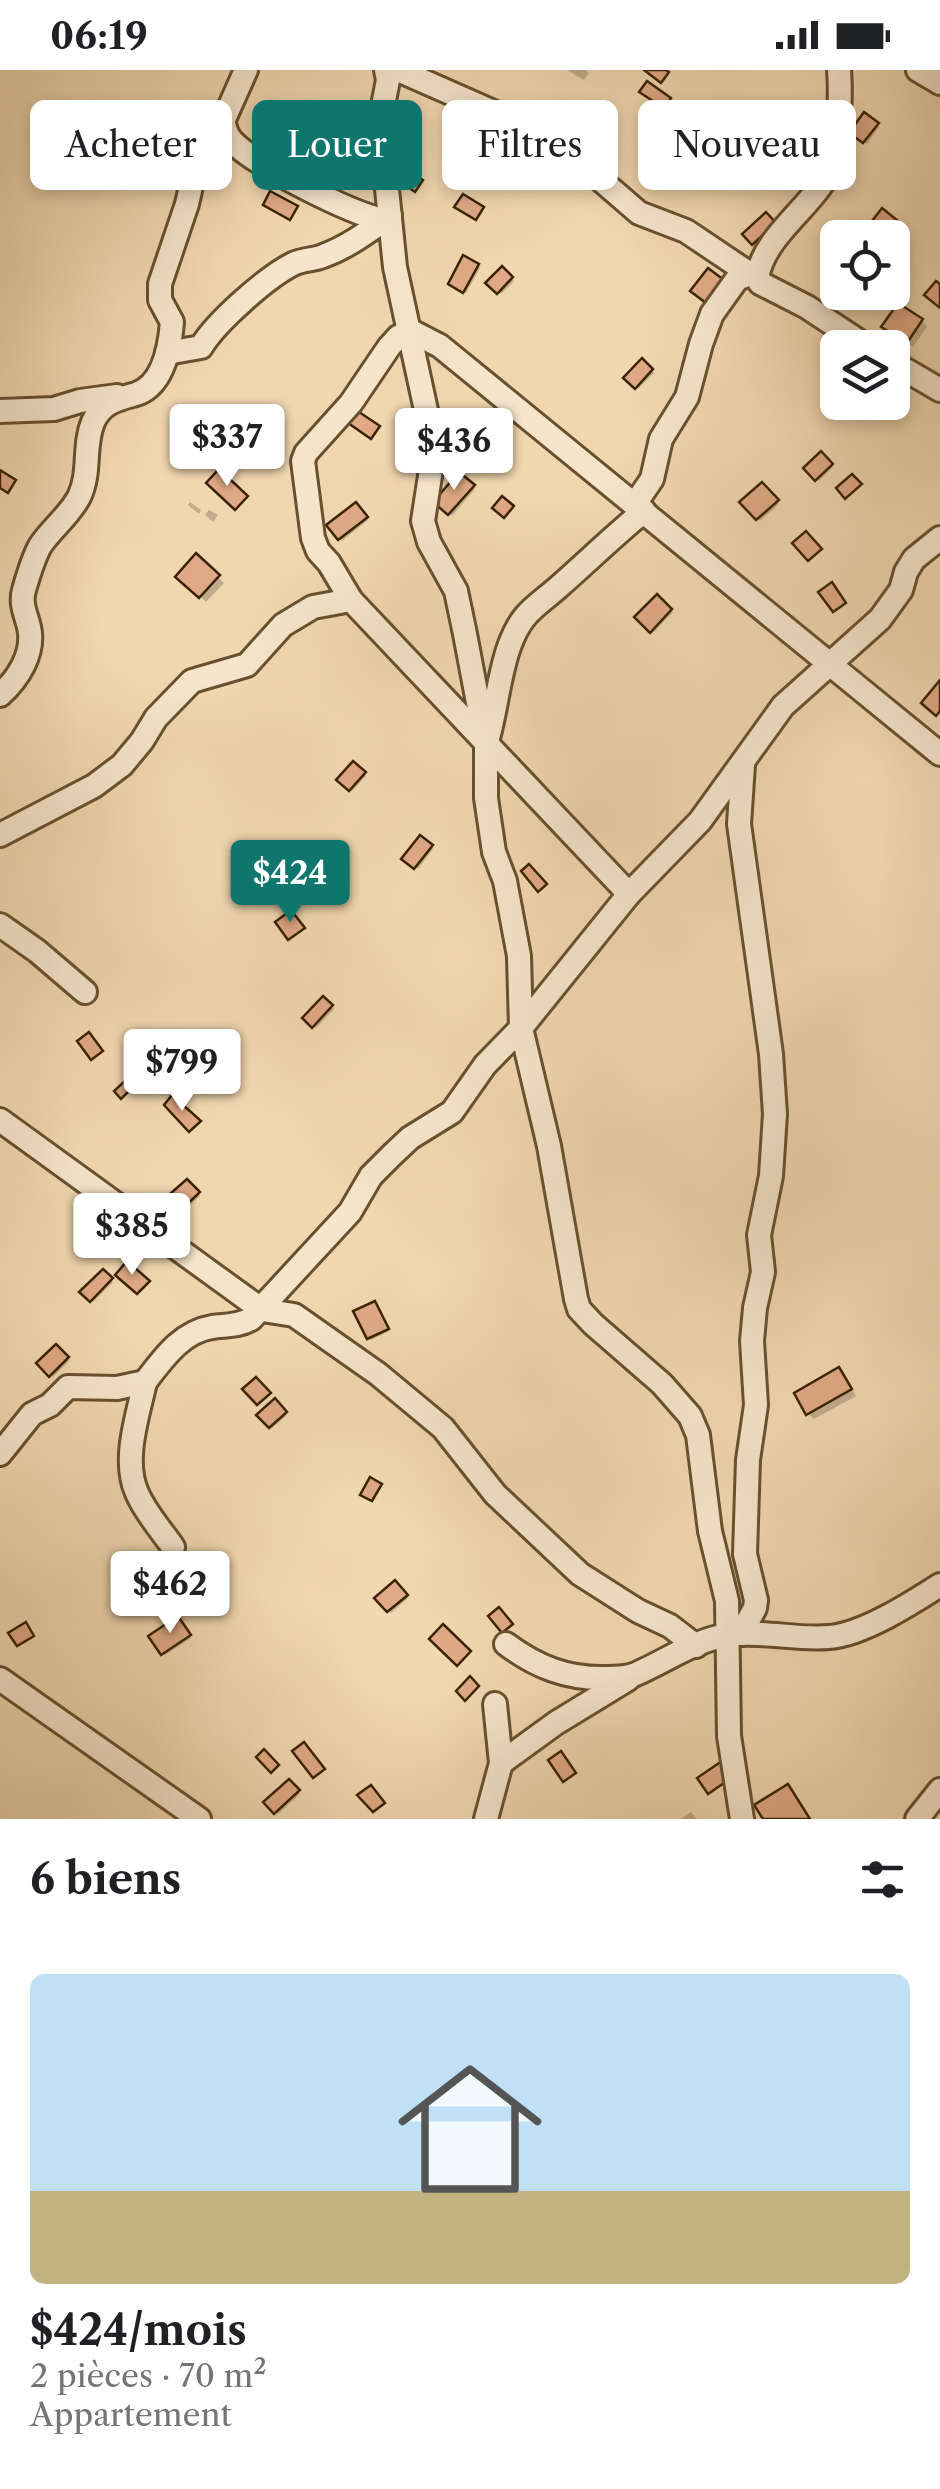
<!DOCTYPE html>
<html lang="fr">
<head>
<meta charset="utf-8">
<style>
  body { margin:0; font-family:"Libre Caslon Text",serif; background:#f6f6f6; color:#202124; height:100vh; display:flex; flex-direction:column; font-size:38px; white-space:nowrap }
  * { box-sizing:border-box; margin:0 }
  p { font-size:32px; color:#757577 }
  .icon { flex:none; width:55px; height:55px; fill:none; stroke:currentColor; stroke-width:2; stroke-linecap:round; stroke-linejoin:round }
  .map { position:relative; height:1749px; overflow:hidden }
  .drawer { display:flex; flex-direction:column; background:#fff; flex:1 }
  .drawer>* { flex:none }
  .top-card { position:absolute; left:30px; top:30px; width:880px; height:90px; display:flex; gap:20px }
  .tools { position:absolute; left:820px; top:150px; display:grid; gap:20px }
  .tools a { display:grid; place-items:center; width:90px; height:90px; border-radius:15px; background:#fff; box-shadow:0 5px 15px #0003; font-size:50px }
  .price { position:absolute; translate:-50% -85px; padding:0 22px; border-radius:10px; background:#fff; color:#222; font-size:32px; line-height:65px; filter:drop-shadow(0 2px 5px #0008) }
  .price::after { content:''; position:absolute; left:50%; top:60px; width:30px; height:22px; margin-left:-15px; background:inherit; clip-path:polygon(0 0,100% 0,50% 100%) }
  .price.selected { background:#0f766e; color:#fff }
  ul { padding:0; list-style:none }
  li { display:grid; align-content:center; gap:20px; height:530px; padding:0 30px }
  li span { display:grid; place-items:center; height:310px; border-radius:15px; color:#555 }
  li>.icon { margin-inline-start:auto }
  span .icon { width:180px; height:180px; fill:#fffc; stroke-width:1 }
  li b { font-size:42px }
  h2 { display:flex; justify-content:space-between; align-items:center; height:120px; padding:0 30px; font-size:42px }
  .chip { padding:0 35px; border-radius:15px; background:#fff; box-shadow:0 5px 15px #0003; font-size:35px; line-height:90px }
  .chip.selected { background:#0f766e; color:#fff }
  .status { display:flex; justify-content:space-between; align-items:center; height:70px; padding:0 50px; background:#fff; direction:ltr }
  .status svg { height:28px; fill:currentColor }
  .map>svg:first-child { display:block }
  .shadow { fill:#0003 }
  .building { fill:#e0a985; stroke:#3a2302; stroke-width:2.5 }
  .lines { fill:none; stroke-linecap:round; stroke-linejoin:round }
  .minor-casing { stroke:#68502e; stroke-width:28 }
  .minor { stroke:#f6e5cc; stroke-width:22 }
</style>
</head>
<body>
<div class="status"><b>06:19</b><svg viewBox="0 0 49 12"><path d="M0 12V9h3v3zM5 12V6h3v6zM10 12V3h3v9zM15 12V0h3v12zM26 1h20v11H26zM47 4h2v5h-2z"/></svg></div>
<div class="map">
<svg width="940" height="1749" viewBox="0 0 940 1749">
  <rect width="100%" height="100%" fill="#f1d7b0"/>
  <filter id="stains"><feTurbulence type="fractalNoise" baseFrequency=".002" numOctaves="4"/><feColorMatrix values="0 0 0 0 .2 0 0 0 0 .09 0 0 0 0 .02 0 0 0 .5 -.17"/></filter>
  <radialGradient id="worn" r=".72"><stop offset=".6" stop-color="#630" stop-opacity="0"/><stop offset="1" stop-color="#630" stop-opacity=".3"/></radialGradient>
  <g class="shadow">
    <path d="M567,0H586L589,3L584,10Z"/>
    <path d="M865,45L879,57L867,74L852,63Z"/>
    <path d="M478,196L480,198L466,223L453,216Z"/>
    <path d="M502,199L514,211L501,224L489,213Z"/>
    <path d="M922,251L927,257L913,277L890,262Z"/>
    <path d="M642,292L654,303L638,319L627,308Z"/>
    <path d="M820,385L833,397L819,411L806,398Z"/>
    <path d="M460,405L475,419L452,446L436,432Z"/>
    <path d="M762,415L779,434L760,451L743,432Z"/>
    <path d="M190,432L201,440L199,444L188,435Z"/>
    <path d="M356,436L368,450L342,471L330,456Z"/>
    <path d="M209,440L218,445L213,452L205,445Z"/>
    <path d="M197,487L224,513L206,532L179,507Z"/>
    <path d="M657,527L673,542L653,563L637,547Z"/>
    <path d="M353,694L366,706L352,721L340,709Z"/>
    <path d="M420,768L433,779L418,799L405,789Z"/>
    <path d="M324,930L334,939L316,958L306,948Z"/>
    <path d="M187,1112L200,1126L178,1147L165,1132Z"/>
    <path d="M103,1202L113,1212L93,1232L83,1222Z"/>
    <path d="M376,1236L389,1261L371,1270L369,1268Z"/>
    <path d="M56,1278L69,1291L53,1307L40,1294Z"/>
    <path d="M839,1300L856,1326L814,1349L808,1343Z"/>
    <path d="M275,1332L287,1345L272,1358L260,1345Z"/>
    <path d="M395,1513L408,1528L391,1543L378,1528Z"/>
    <path d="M180,1551L191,1568L165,1585L152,1566Z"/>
    <path d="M289,1712L300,1724L278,1744L267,1732Z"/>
    <path d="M691,1742L697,1749H681Z"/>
  </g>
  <g class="building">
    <path d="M644,0H666L669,2L661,13Z"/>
    <path d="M647,11L671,28L664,38L639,22Z"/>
    <path d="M864,42L879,53L863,73L849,63Z"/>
    <path d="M301,47L330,62L323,76L294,62Z"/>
    <path d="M460,73L474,87L458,102L445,89Z"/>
    <path d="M403,96L423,110L415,122L395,108Z"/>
    <path d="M270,121L298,136L290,150L263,135Z"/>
    <path d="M463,124L484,137L476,150L454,137Z"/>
    <path d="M882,138L903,155L893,167L872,151Z"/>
    <path d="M766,142L776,153L752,175L742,164Z"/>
    <path d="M463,185L479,194L463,223L448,214Z"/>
    <path d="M502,196L513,207L497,224L485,213Z"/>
    <path d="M708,198L724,210L706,233L690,221Z"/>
    <path d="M936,211L940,214V238L924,225Z"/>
    <path d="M898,233L923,249L907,273L881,257Z"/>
    <path d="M642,288L653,299L635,319L623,308Z"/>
    <path d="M356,340L380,356L371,369L348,353Z"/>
    <path d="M821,381L833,394L815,411L803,398Z"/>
    <path d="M219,399L248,426L235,440L206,413Z"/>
    <path d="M0,400L16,410L8,423L0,418Z"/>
    <path d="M459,402L475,415L448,445L433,432Z"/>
    <path d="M852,404L862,414L845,429L836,418Z"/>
    <path d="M762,412L779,430L756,450L739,432Z"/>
    <path d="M502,426L514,436L504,448L492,438Z"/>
    <path d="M356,432L368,447L338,470L326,455Z"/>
    <path d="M806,461L822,479L808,491L792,473Z"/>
    <path d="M196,483L220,505L199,528L175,507Z"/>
    <path d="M832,512L846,533L833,542L818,522Z"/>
    <path d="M657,524L672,539L650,563L634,547Z"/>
    <path d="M940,610V641L936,646L921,633Z"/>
    <path d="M353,691L366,702L349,721L336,710Z"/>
    <path d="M420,765L433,775L414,799L401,789Z"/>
    <path d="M529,794L547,814L538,822L521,801Z"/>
    <path d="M291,840L305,858L288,870L275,852Z"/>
    <path d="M323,926L333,935L312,958L302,948Z"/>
    <path d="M89,962L103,981L91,990L77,971Z"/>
    <path d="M125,1011L132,1018L121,1029L114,1021Z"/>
    <path d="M172,1025L201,1051L189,1062L164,1035Z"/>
    <path d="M187,1109L200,1122L174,1147L162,1131Z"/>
    <path d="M127,1191L150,1211L137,1224L115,1205Z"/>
    <path d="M103,1199L113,1208L90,1232L79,1222Z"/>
    <path d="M375,1231L389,1259L367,1269L353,1241Z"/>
    <path d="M56,1274L69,1287L49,1307L36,1293Z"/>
    <path d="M839,1297L852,1319L806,1345L794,1323Z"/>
    <path d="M256,1307L271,1323L257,1335L242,1319Z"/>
    <path d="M275,1328L287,1342L269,1358L256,1345Z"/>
    <path d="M370,1407L382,1414L372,1431L360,1425Z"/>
    <path d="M395,1510L408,1525L387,1542L374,1528Z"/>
    <path d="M499,1537L513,1554L502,1563L488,1546Z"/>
    <path d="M178,1546L191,1565L161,1585L148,1566Z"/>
    <path d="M26,1552L34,1566L17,1576L8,1563Z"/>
    <path d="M443,1554L471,1581L457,1596L429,1569Z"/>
    <path d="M470,1606L479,1616L465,1631L456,1621Z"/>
    <path d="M304,1672L325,1699L313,1708L292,1681Z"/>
    <path d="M264,1679L279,1695L271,1703L256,1687Z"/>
    <path d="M561,1681L576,1703L563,1712L548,1690Z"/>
    <path d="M722,1691L734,1706L708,1724L697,1708Z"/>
    <path d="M289,1709L300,1720L274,1744L263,1732Z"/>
    <path d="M788,1714L810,1749H763L754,1735Z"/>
    <path d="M371,1715L385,1733L373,1742L357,1725Z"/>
  </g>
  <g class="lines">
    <g class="minor-casing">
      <g id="minor">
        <path d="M386,0L388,10L380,51L395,197L432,368V393L423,451L429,472L456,521L465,564L486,675V728L494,782L505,811L519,886L521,958L549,1076L576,1229L579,1239L593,1254L662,1314L690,1346L698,1365L710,1461L727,1531L729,1666L742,1749"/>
        <path d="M398,0L498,44L573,86L639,143L686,161L750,204"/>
        <path d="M839,0C841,22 839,80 830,100C812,138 764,165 757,208L760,213L807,237L869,278"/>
        <path d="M918,0L940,13"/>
        <path d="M223,50C225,58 226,65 232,71C254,95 350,143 383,150"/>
        <path d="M167,283L201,277C216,252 267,207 293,194C303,189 314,190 323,186C348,177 369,161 390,146"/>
        <path d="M892,292L940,320"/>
        <path d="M0,341L54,339L80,331L117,326"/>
        <path d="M635,434L652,409L661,369L687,327L701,274L712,244L737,209L758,201"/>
        <path d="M0,625C18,609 35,583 29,557C26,544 20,534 24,520C28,506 33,489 40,476C51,459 69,446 79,427C91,403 83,376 93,352C102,332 118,329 136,324C164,315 170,276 172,252L160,230V214L187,134L196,94L207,71L221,56L246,0"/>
        <path d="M486,675C496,643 498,608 509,577C522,540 537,537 563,513C590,489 616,464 644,441"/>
        <path d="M0,765L94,716L122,695L142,671L156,648L192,611L247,595L283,555L313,537L351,530"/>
        <path d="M629,824L351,530L329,493L318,481L313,468L303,391L306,383L351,333L389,277L398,267L411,261L440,276L940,684"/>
        <path d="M0,855L37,881L85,922"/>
        <path d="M0,1050L262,1240L294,1245L378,1304L443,1358L495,1424L580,1504L638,1541L670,1556L696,1576"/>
        <path d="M145,1312C163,1289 181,1262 212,1257C227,1255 239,1256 251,1249L350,1142L371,1106L392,1085L410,1068L452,1042L485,995L521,958L629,824L700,751L783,636L880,549L901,520L906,502L914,489L940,468"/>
        <path d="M0,1384L32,1344L50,1335L68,1317L117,1318L145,1312C138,1345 122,1390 137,1423C145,1442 161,1460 173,1477"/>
        <path d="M741,1564L755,1538L756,1530L745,1484L748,1390L756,1335L752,1271L755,1238L763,1202L759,1165L771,1106L775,1044L771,984L739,754L743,695"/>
        <path d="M506,1574C537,1597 567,1609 606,1608C616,1608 627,1608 636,1604C666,1591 695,1570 728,1565C762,1560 795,1570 829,1567C862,1565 912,1533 940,1515"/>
        <path d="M0,1609L199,1749"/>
        <path d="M501,1693L556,1653L628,1609"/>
        <path d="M486,1749L501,1693L495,1634"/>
        <path d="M917,1749L940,1720"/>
      </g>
    </g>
    <use href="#minor" class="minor"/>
  </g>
  <rect width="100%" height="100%" filter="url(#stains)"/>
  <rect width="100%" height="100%" fill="url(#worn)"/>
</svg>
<div class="tools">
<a><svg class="icon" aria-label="locate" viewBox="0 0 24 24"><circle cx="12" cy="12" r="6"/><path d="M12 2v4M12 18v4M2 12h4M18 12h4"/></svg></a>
<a><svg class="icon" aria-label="layers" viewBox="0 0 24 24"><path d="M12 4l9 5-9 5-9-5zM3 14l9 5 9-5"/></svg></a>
</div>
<b class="price" style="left:227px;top:419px">$337</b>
<b class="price" style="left:454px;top:423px">$436</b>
<b class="price selected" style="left:290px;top:855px">$424</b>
<b class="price" style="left:182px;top:1044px">$799</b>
<b class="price" style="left:132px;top:1208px">$385</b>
<b class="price" style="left:170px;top:1566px">$462</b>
<div class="top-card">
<a class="chip">Acheter</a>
<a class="chip selected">Louer</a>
<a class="chip">Filtres</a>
<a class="chip">Nouveau</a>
</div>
</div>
<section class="drawer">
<h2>6 biens<svg class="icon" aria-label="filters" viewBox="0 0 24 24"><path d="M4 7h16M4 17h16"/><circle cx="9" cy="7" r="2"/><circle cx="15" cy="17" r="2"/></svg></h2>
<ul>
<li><span style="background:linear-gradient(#bfe0f5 70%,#c2b280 0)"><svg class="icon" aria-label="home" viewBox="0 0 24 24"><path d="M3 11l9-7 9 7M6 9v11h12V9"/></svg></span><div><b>$424/mois</b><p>2 pièces · 70 m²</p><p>Appartement</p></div></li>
</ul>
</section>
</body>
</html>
